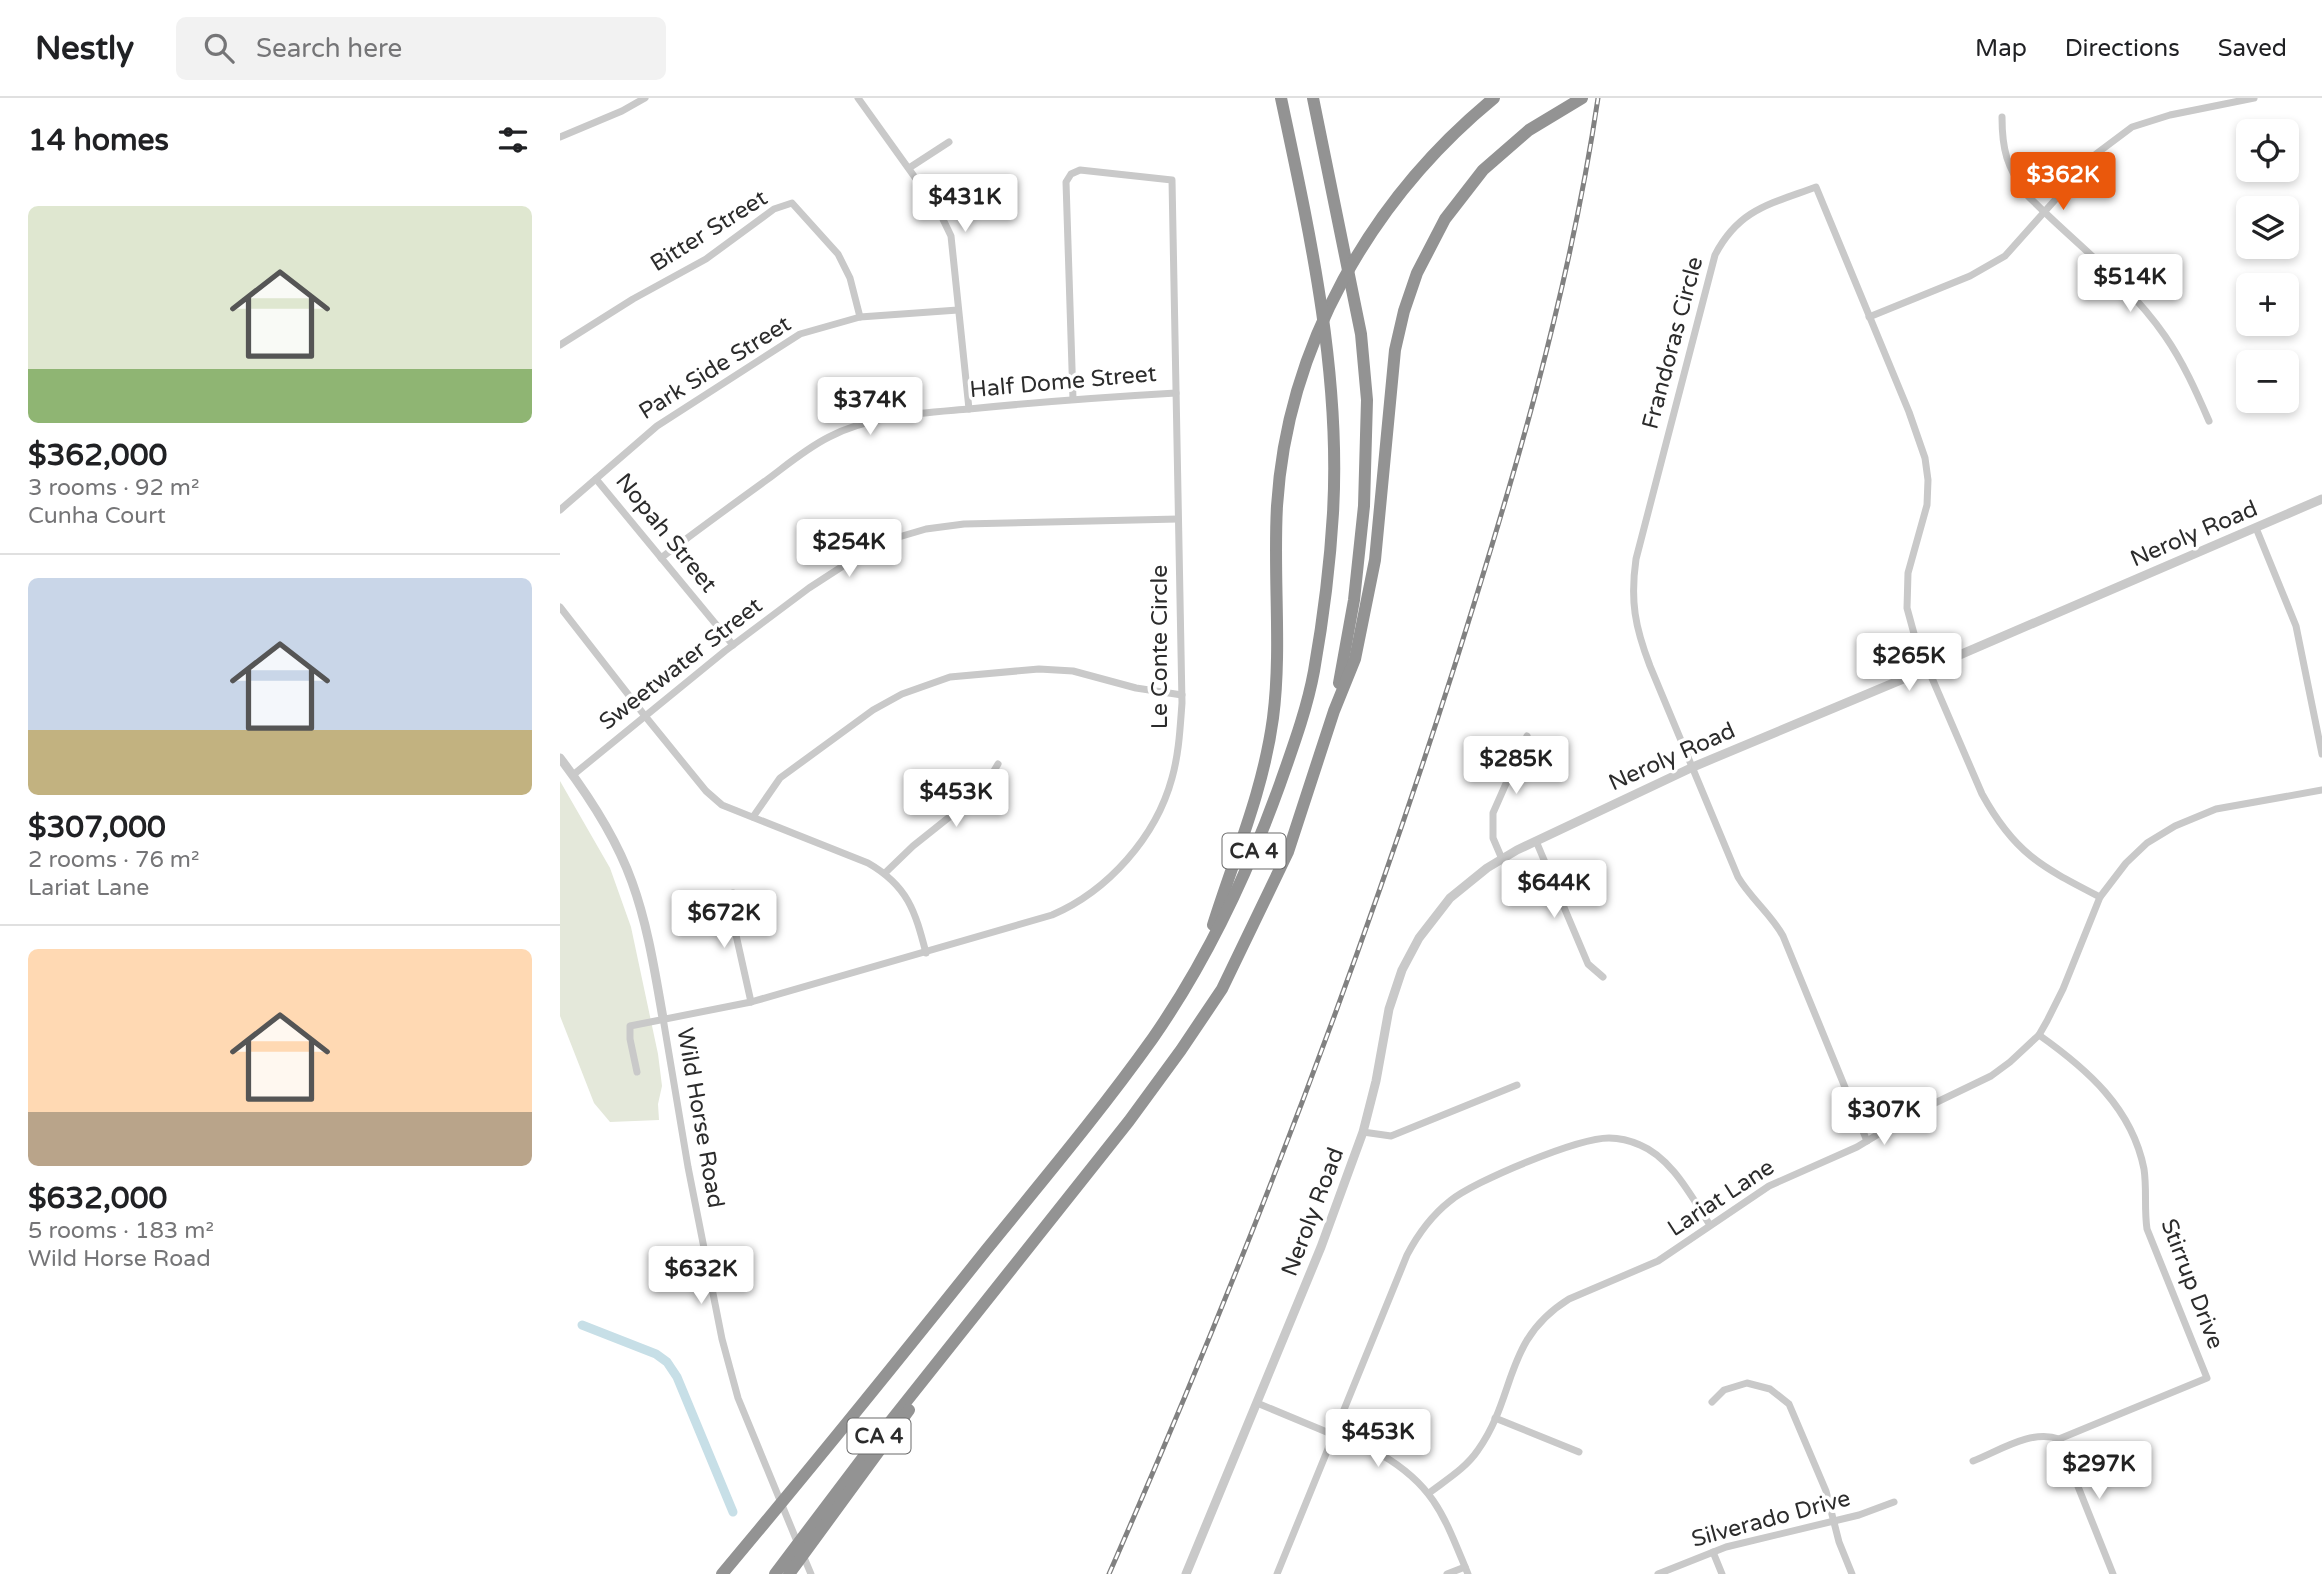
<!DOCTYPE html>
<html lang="en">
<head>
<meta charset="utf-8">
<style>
  body { margin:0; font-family:"Varela Round",sans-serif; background:#f2f2f2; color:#202124; height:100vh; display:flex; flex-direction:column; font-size:26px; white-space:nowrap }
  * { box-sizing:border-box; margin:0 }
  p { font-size:23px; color:#757577 }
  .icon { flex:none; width:38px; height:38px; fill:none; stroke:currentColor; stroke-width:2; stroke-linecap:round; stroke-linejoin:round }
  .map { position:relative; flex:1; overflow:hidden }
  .panel { display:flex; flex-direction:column; background:#fff; width:560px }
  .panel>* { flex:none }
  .buttons { position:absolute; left:1676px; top:21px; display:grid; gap:14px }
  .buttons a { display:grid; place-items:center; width:63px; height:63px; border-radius:10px; background:#fff; box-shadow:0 4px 10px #0003; font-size:35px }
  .price { position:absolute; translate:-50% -60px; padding:0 16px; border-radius:7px; background:#fff; color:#222; font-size:23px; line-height:46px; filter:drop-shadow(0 2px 4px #0008) }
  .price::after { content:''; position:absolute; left:50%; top:42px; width:21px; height:16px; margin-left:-10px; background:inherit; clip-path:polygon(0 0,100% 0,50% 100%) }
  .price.active { background:#ea580c; color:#fff }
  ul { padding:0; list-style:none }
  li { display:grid; align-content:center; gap:14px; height:371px; padding:0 28px }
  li+li { border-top:2px solid #e0e0e0 }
  li span { display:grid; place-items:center; height:217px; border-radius:10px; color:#555 }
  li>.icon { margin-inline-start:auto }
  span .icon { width:126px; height:126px; fill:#fffc; stroke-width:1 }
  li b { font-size:30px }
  h2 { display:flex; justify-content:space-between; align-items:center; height:84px; padding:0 28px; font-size:30px }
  header { display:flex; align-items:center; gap:42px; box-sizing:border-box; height:98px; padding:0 35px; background:#fff; border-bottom:2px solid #e0e0e0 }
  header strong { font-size:33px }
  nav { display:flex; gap:38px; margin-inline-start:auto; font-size:24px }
  .search { width:490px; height:63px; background:#f2f2f2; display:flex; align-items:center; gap:18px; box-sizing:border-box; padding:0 24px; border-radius:10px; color:#757577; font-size:26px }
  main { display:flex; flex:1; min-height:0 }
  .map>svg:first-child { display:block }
  .green { fill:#e4e8da }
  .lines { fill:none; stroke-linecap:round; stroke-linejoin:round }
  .canal { stroke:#c7dfe7; stroke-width:9 }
  .minor { stroke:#c9c9c9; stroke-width:7 }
  .tertiary { stroke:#c9c9c9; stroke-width:9 }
  .motorway { stroke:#939393; stroke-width:12 }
  .rail-casing { stroke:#818181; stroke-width:5 }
  .rail { stroke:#fff; stroke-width:2.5; stroke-dasharray:8; stroke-linecap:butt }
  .labels { text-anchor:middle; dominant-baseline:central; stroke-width:7; stroke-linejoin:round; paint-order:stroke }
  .shield { fill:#fff; stroke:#6b6b6b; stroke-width:2 }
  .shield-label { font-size:21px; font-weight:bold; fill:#2c2c2c }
  .street-label { font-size:23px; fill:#2c2c2c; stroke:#fff }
</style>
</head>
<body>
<header>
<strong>Nestly</strong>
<div class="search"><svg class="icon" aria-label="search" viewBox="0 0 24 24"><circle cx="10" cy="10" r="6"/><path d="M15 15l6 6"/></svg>Search here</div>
<nav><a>Map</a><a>Directions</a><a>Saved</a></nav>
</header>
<main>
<section class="panel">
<h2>14 homes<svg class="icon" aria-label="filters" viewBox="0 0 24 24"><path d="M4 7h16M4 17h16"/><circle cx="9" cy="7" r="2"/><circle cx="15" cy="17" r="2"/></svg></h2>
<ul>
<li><span style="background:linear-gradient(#dfe7d0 75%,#8fb573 0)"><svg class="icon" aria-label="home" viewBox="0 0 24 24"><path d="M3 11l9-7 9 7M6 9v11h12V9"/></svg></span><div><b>$362,000</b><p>3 rooms · 92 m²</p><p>Cunha Court</p></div></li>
<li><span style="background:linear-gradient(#c9d6e8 70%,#c2b280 0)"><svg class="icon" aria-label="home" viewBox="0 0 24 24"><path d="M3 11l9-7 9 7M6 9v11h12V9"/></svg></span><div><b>$307,000</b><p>2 rooms · 76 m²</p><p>Lariat Lane</p></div></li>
<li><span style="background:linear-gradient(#ffd9b3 75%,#b9a48a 0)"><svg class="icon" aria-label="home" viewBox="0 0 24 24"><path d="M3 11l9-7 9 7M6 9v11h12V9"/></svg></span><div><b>$632,000</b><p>5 rooms · 183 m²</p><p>Wild Horse Road</p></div></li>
</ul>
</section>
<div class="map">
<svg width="1762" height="1476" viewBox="0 0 1762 1476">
  <rect width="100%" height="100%" fill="#fff"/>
  <path class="green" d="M0,683L50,770L71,829L98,956L102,988L98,1006L99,1022L50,1024L34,1005L0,918Z"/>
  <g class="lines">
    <path class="canal" d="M22,1227L96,1256L107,1264L117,1279L173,1414"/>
    <g class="minor">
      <path d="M298,0L379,113L391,138L409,311"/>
      <path d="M1442,19C1442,52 1447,69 1466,96C1512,143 1567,183 1605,238C1623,264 1636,293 1649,323"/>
      <path d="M0,39L62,13L85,0"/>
      <path d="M349,70L389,44"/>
      <path d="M1309,219L1410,178L1445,158L1536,56L1572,29L1610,17L1694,0"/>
      <path d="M0,247L73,201L146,161L214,111L232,105L278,156L290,180L300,219"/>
      <path d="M36,381L173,547"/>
      <path d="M0,412L97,328L240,236L300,219L398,212"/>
      <path d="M1696,430L1736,528L1762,656"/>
      <path d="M101,460C136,433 172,407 208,381C228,366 247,350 269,339C311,317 363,315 409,311C478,304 547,299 616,295"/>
      <path d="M0,509L85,618L146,693L162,707L308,765C348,788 355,813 366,855"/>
      <path d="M13,677L165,553L249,490L303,455L332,441L366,431L404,426L618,421"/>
      <path d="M193,719L220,680L313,612L342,596L390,579L479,571L513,573L576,590L622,597"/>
      <path d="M976,743L1028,866L1043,879"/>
      <path d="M942,761L933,740V715L967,638"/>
      <path d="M325,775L353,748L422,693L438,666"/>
      <path d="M173,795L174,828L191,904"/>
      <path d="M103,920L128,1069L162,1241L178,1300L238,1446"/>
      <path d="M77,974L70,941V928L191,904L492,817C548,793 596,739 612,680C619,655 620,631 622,605L612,82L520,72L511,76L506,84L513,301"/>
      <path d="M803,1034L831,1038L957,987"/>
      <path d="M1307,1043L1223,838C1211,816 1191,801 1178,779L1090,568C1075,529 1070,503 1076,461L1155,157C1179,111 1210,106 1256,89L1349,314L1365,360L1368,382L1367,407L1348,475L1347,510L1356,543L1422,696C1455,756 1482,769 1540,799"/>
      <path d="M1152,1304L1164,1292L1187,1285L1210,1291L1229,1306L1266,1393L1279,1444L1292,1476"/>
      <path d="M697,1305L822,1357C876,1389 885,1421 908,1476"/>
      <path d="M935,1320L1019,1354"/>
      <path d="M1499,1341L1553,1476"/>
      <path d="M1413,1363C1439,1353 1471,1331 1499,1341L1647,1280L1587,1131C1584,1111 1587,1091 1584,1071C1572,1010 1527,971 1479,937"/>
      <path d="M869,1395C886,1382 906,1370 918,1352C957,1297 943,1242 1009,1201L1098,1163L1209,1088L1297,1049L1350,1017L1431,978L1450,964L1479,937L1487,923L1503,891L1540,799L1566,765L1587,745L1615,728L1656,711L1762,692"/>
      <path d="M1153,1454L1162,1476"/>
      <path d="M243,1457L251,1476"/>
      <path d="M717,1476L847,1157C858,1136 871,1118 890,1103C914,1083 1018,1040 1049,1040C1060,1040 1071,1043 1080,1047C1112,1060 1132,1100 1150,1127"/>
      <path d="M887,1476L905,1469"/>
      <path d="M1098,1476L1166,1449L1299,1417L1334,1404"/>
    </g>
    <g class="tertiary">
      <path d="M0,660C29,698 56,739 72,784C88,828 95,875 103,920"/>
      <path d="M626,1476L761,1149L803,1034L816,983L829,911L842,872L859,840L890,800L927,770L957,752L1133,669L1367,571L1762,401"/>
    </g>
    <g class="motorway">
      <path d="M753,0L801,236L807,302L804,408L794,502L779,585"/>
      <path d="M653,827C675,757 703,694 713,620C722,550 713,479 717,408C727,248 811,101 934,0"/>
      <path d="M162,1476C252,1369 340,1260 427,1151C483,1082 541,1013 593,940C647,862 688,775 720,686C733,649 747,611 754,573C763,522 770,467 773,415C781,275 750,136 721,0"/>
      <path d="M215,1476L326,1329L569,1023L621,952L662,891L728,754L774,613L795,561L815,462L835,252L844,213L857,175L885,121L923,72L969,32L1022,0"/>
      <path d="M229,1476L349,1312"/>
    </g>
    <g class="rail-casing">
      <path id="rail" d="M549,1476C678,1182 794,882 892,576C952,387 1009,197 1038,0"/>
    </g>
    <use href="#rail" class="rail"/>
  </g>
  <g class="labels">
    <g class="shield">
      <rect x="662.5" y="735.5" width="63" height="35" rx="5"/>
      <rect x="287.5" y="1320.5" width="63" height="35" rx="5"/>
    </g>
    <g class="shield-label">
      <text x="694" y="753">CA 4</text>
      <text x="319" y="1338">CA 4</text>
    </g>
    <g class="street-label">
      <text transform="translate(149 133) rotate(-32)">Bitter Street</text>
      <text transform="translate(1113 245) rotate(-75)">Frandoras Circle</text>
      <text transform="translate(155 270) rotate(-32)">Park Side Street</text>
      <text transform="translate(503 284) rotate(-5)">Half Dome Street</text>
      <text transform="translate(106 435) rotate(51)">Nopah Street</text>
      <text transform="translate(1634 436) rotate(-23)">Neroly Road</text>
      <text transform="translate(600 549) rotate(-90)">Le Conte Circle</text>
      <text transform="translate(121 566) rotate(-38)">Sweetwater Street</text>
      <text transform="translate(1112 659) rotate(-24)">Neroly Road</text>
      <text transform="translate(140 1020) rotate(80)">Wild Horse Road</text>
      <text transform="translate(1161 1100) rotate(-33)">Lariat Lane</text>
      <text transform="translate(753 1114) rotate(-69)">Neroly Road</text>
      <text transform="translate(1632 1186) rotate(69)">Stirrup Drive</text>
      <text transform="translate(1211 1421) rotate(-15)">Silverado Drive</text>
    </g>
  </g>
</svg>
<div class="buttons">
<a><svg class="icon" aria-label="locate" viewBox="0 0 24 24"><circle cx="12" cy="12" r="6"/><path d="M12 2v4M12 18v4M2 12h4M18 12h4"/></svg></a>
<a><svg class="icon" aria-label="layers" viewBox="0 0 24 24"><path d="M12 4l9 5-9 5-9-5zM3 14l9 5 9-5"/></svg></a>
<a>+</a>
<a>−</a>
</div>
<b class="price active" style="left:1503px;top:114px">$362K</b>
<b class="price" style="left:405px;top:136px">$431K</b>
<b class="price" style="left:1570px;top:216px">$514K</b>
<b class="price" style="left:310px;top:339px">$374K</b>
<b class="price" style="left:289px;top:481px">$254K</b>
<b class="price" style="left:1349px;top:595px">$265K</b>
<b class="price" style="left:956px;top:698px">$285K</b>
<b class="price" style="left:396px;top:731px">$453K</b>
<b class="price" style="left:994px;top:822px">$644K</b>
<b class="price" style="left:164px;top:852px">$672K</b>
<b class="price" style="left:1324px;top:1049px">$307K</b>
<b class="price" style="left:141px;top:1208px">$632K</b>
<b class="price" style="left:818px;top:1371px">$453K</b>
<b class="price" style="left:1539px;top:1403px">$297K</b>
</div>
</main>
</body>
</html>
